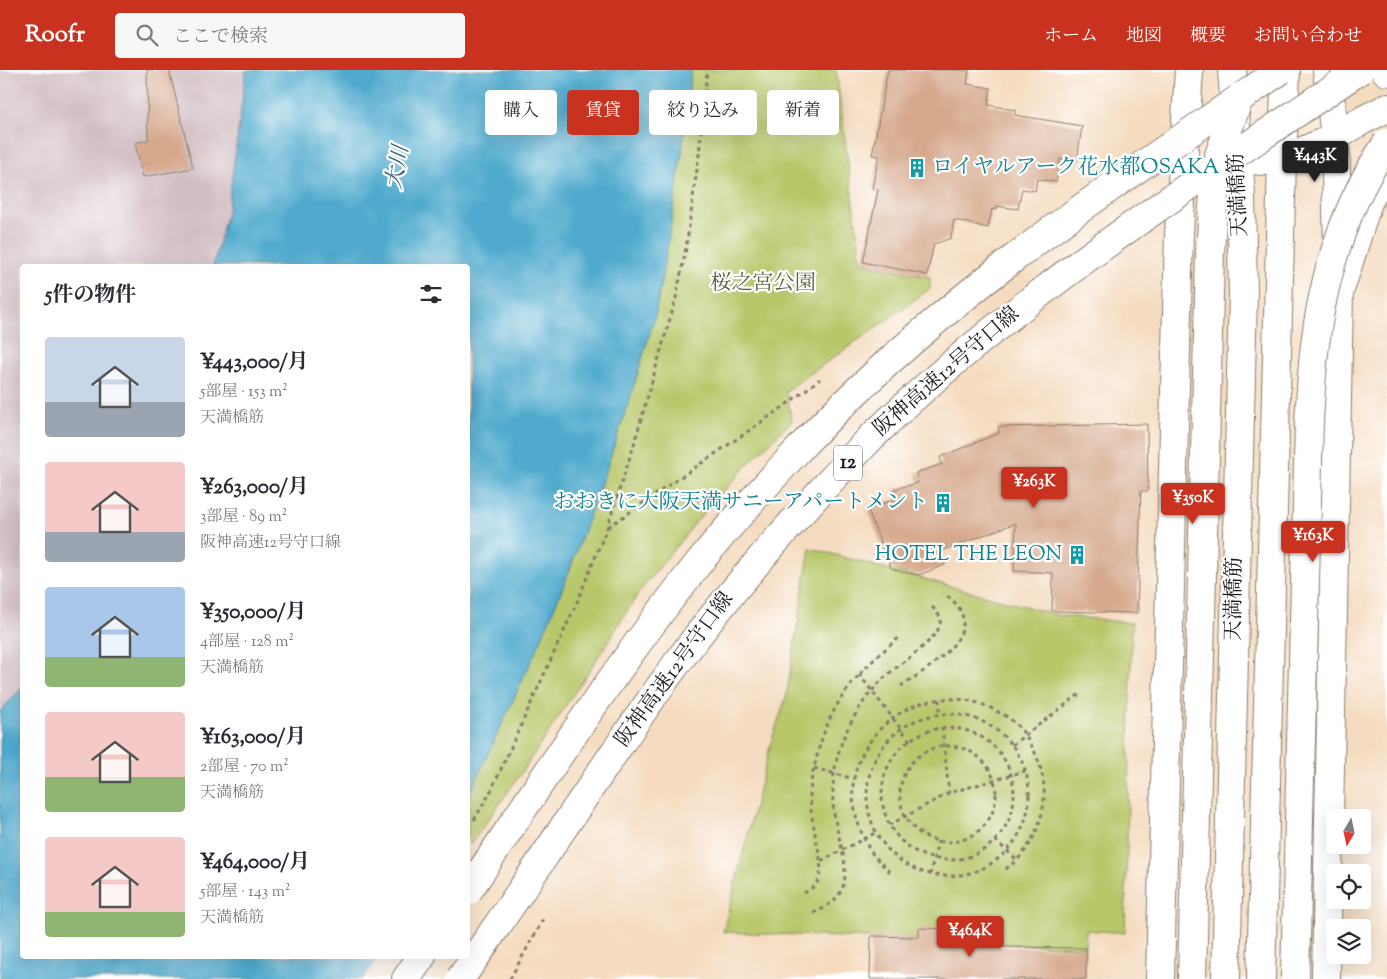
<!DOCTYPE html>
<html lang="ja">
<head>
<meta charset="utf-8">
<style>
  body { margin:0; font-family:"Sorts Mill Goudy","Noto Serif JP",serif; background:#f7f7f7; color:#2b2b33; height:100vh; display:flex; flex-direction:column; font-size:19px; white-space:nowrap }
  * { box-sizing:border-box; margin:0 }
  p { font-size:16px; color:#7c7c81 }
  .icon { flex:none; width:28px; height:28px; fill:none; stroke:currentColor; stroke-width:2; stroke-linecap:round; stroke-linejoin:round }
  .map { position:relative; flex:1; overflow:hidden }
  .panel { position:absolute; left:20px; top:194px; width:450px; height:695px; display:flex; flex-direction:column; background:#fff; border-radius:5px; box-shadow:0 5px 20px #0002 }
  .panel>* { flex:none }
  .banner { position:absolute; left:485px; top:20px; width:475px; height:45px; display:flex; gap:10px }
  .needle { width:32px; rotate:189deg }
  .buttons { position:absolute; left:1326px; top:739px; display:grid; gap:10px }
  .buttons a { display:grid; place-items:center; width:45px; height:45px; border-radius:5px; background:#fff; box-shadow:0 5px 20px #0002; font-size:25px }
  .price { position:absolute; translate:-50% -42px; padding:0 11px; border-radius:5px; background:#c8321e; color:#fff; font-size:16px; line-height:32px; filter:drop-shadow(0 1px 2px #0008) }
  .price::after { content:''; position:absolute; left:50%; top:30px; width:15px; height:11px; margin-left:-8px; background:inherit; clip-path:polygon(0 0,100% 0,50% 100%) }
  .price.on { background:#222; color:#fff }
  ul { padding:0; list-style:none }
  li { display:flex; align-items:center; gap:15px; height:125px; padding:0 25px }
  li span { display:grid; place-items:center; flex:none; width:140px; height:100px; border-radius:5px; color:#555 }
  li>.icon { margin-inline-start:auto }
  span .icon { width:60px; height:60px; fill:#fffc; stroke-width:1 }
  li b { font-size:21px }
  h2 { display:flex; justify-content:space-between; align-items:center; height:60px; padding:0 25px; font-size:21px }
  .chip { padding:0 18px; border-radius:5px; background:#fff; box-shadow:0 5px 20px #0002; font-size:18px; line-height:45px }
  .chip.on { background:#c8321e; color:#fff }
  header { display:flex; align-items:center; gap:30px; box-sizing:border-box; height:70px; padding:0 25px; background:#c8321e; color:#fff }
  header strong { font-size:24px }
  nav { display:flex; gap:28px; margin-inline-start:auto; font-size:18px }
  .search { width:350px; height:45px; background:#f7f7f7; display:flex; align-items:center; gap:12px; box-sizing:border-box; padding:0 18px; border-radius:5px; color:#7c7c81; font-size:19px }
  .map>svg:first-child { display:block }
  .industrial { fill:#d2bec3 }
  .green { fill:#b8c76a; stroke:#6a7243 }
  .water { fill:#50aace; stroke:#366375 }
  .building { fill:#d6a98c }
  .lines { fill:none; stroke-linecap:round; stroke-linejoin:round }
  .minor-casing { stroke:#887c6e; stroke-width:30 }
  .tertiary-casing { stroke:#887c6e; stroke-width:30 }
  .motorway-casing { stroke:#887c6e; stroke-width:30 }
  .path { stroke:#887c6e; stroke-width:3; stroke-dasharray:4 4; stroke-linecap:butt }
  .minor { stroke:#fff; stroke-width:28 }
  .tertiary { stroke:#fff; stroke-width:28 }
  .motorway { stroke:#fff; stroke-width:28 }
  .motorway-bridge-casing { stroke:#887c6e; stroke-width:30; stroke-linecap:butt }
  .motorway-bridge { stroke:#fff; stroke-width:28 }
  .labels { text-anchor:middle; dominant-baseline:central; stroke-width:4.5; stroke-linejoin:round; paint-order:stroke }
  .shield { fill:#fff; stroke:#606060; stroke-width:1 }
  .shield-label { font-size:20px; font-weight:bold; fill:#1c1c1c }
  .culture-label { font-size:21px; fill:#0d838f; stroke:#fff; text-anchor:end }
  .street-label { font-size:21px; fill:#1c1c1c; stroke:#fff }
  .park-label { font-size:21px; fill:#5a603b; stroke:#fff }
  .water-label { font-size:22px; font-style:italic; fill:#366375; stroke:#fff }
</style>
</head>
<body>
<header>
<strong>Roofr</strong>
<div class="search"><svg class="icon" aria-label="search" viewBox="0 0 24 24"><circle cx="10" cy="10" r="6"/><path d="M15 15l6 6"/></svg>ここで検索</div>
<nav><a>ホーム</a><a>地図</a><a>概要</a><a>お問い合わせ</a></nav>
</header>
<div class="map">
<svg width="1387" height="909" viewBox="0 0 1387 909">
  <rect width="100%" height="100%" fill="#fff"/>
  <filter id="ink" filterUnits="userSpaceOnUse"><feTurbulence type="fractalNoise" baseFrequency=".02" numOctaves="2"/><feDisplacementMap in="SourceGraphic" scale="10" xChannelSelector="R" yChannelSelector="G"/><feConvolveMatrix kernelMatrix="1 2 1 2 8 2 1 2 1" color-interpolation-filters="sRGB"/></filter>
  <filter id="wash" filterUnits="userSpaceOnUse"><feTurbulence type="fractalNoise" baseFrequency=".0096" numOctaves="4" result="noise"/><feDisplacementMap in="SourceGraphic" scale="20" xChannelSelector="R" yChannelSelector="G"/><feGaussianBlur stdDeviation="1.12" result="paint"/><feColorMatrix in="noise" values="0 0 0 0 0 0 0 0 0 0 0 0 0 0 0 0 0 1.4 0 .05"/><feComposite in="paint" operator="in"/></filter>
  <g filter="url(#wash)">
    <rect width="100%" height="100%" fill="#f5dcc0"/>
    <path class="industrial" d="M0,0H246L228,139L213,196H22V618L0,641Z"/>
    <g class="green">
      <path d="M691,0H836L861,193L930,207V219L786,321L792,351L752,390L701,446L639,522L608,572L522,702L471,774L468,772V727L541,570L567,507L608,394L631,325L655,246L669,167L682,82Z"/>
      <path d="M810,478L1057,545L1132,553L1125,863L1086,860L1085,877L723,862L771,672L786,628Z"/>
    </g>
    <g class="water">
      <path d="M246,0H691L682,82L669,167L655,246L631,325L608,394L567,507L541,570L468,727V196H213L228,139Z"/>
      <path d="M22,618V886H379L363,909H0V641Z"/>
    </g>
    <g id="blocks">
      <g class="building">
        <path d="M147,0H169L193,98L143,107L135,73L148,70Z"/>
        <path d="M888,0H969L967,14L991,18L988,35L1015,40V45L1082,56L1077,91L1060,89L1056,112L1037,109L1035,121L1022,119L1018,139L997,136V140L992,139L988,158L954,150L951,168L934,174L927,205L863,192L878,120L872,118L879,86L872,85Z"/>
        <path d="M1147,354L1148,421H1141L1137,543L1052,541L1053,503L1014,501L1016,453L939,482L945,495L919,505L902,502L891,498L867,438L897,429L894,419L918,413L916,403L942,394L940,387L999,363L998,357Z"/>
        <path d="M919,858L1000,860L999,877L1086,878V909H870L871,866L919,867Z"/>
      </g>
    </g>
  </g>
  <g filter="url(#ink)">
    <use href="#blocks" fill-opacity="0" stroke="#887c6e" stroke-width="1"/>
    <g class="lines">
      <g class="minor-casing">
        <g id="minor">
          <path d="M1327,0L1335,67L1338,175"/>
          <path d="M1385,0L1387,2"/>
          <path d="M1237,77L1252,90L1263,91L1282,90L1335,67L1363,50L1387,38"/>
          <path d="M1160,909L1179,163L1189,0"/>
          <path d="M1326,909L1339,223L1368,132L1380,110"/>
        </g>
      </g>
      <g class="tertiary-casing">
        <g id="tertiary">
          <path d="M1226,909L1243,224L1241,126L1232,0"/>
          <path d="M1261,909L1282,90L1286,0"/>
        </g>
      </g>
      <g class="motorway-casing">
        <g id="motorway">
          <path d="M406,909L422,886"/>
          <path d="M1192,909L1193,867"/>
        </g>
      </g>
      <g class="path">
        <path d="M608,457L779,340L820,309"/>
        <path d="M859,604L910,671"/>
        <path d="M901,616C921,603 972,573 962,544C959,535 951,529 944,523"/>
        <path d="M939,629L940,643"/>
        <circle cx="948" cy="725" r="81"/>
        <path d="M942,657L949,723"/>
        <circle cx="948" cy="724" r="66"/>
        <path d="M1012,675L1081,623"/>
        <circle cx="948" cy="724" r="48"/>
        <path d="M814,698L854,709"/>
        <path d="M474,750L491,721L578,530L607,458L634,374L676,228L686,178L699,85L707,0"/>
        <path d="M889,755L949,723L1025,701"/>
        <path d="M995,770L1017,790"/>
        <path d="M821,791L877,762"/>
        <path d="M890,802C883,795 875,788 870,780C865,772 862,764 859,756C854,740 851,724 854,708C868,643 941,608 998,642C1005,645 1012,650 1017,655C1030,669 1040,690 1043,709C1048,737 1037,769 1018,789C1013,794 1008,797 1003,801"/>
        <path d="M930,805L938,771"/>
        <path d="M804,823C809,820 815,817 818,811C825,797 816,773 814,758C811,744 809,727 811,713C812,704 815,695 817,686C830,632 858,601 901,566"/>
        <path d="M813,843C869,822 835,775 833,734C832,710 835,689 844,667C854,644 867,624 885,607C899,594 934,573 940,555C942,546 936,541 930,535"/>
        <path d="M510,909L545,846"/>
      </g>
      <use href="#minor" class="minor"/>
      <use href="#tertiary" class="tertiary"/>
      <use href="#motorway" class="motorway"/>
      <g class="motorway-bridge-casing">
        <g id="motorway-bridge">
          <path d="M468,821C542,711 614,599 697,495C725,460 756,426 786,393C929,236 1107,119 1281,0"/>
          <path d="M1193,867L1210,183L1213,135L1219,85L1236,37L1241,26"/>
          <path d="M1295,908L1309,353C1311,316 1313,279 1320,242C1331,182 1353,123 1387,73"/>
          <path d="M460,909C534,805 602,696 677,593C725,528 777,468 832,409C847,394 861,377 877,362C1022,222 1194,113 1360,0"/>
        </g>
      </g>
      <use href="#motorway-bridge" class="motorway-bridge"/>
    </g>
  </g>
  <defs>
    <g id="building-bare" transform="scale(1.5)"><path d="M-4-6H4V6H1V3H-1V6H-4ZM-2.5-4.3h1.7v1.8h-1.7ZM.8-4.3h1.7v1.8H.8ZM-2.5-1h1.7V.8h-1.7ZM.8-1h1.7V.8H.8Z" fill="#0f9aa8" stroke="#fff" stroke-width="2.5" paint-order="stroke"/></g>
  </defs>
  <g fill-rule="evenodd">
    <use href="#building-bare" x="917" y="98"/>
    <use href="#building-bare" x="943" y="433"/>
    <use href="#building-bare" x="1077" y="485"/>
  </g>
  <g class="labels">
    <rect class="shield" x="834" y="375.5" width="28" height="35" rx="4"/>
    <g class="shield-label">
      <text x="848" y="393">12</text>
    </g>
    <g class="culture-label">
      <text x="932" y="98" text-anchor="start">ロイヤルアーク花水都OSAKA</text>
      <text x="928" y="433">おおきに大阪天満サニーアパートメント</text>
      <text x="1062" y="485">HOTEL THE LEON</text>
    </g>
    <g class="street-label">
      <text transform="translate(1239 125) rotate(-93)">天満橋筋</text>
      <text transform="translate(947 302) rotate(-41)">阪神高速12号守口線</text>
      <text transform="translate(1235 529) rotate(-89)">天満橋筋</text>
      <text transform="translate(675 600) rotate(-54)">阪神高速12号守口線</text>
    </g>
    <g class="park-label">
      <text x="763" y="214">桜之宮公園</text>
    </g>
    <g class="water-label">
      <text transform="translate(399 98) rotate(-80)">大川</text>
    </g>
  </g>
</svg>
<div class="buttons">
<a><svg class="needle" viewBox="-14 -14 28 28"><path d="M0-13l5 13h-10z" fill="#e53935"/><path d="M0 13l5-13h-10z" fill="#7c7c81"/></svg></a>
<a><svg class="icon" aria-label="locate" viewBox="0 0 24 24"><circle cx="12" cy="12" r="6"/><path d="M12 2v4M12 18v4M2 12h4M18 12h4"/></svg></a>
<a><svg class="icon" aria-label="layers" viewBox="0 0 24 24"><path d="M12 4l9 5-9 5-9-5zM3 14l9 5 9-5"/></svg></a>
</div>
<b class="price on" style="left:1315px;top:113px">¥443K</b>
<b class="price" style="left:1034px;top:439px">¥263K</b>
<b class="price" style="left:1193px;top:455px">¥350K</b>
<b class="price" style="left:1313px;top:493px">¥163K</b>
<b class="price" style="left:970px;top:888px">¥464K</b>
<div class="banner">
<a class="chip">購入</a>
<a class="chip on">賃貸</a>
<a class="chip">絞り込み</a>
<a class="chip">新着</a>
</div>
<section class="panel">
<h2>5件の物件<svg class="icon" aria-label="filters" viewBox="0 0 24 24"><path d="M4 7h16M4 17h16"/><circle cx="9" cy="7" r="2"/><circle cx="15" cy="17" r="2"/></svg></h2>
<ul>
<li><span style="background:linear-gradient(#c9d6e8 65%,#9aa5b1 0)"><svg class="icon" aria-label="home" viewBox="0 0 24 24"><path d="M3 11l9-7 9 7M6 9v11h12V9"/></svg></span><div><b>¥443,000/月</b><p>5部屋 · 153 m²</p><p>天満橋筋</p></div></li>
<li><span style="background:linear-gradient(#f6c9c9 70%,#9aa5b1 0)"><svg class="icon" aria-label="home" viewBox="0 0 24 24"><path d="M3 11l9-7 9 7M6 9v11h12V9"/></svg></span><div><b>¥263,000/月</b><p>3部屋 · 89 m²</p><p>阪神高速12号守口線</p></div></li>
<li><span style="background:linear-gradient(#a9c7e8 70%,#8fb573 0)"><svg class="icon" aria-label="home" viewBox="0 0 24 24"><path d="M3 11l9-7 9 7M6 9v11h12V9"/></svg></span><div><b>¥350,000/月</b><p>4部屋 · 128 m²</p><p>天満橋筋</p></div></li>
<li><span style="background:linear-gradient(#f6c9c9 65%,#8fb573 0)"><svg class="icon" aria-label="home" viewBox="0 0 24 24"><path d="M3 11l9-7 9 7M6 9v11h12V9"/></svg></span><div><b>¥163,000/月</b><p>2部屋 · 70 m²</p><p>天満橋筋</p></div></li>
<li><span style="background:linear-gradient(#f6c9c9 75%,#8fb573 0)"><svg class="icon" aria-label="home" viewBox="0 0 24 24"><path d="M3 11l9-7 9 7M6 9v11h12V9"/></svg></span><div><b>¥464,000/月</b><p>5部屋 · 143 m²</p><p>天満橋筋</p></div></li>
</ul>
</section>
</div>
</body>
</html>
